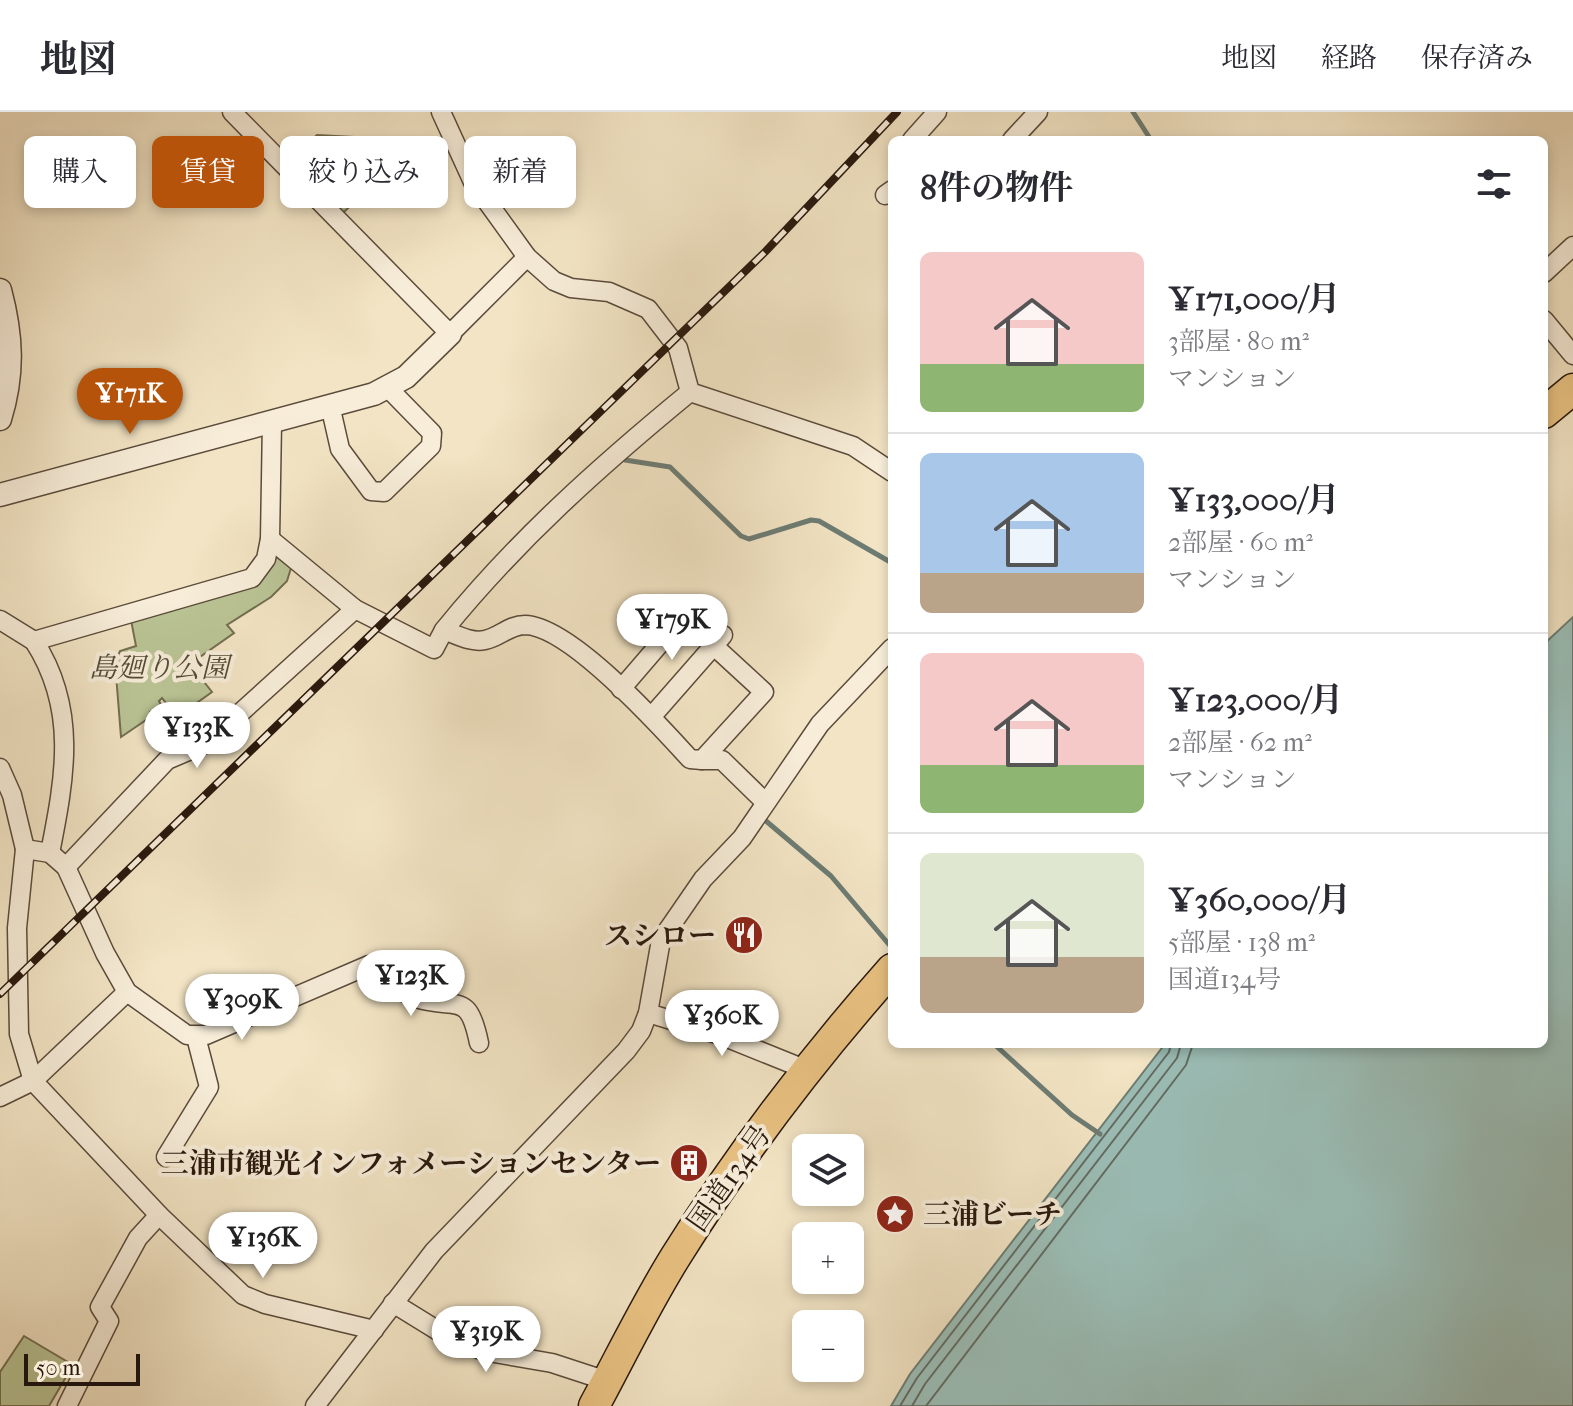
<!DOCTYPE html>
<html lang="ja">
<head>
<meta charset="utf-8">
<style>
  body { margin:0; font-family:"IM FELL French Canon","Noto Serif JP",serif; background:#f7f7f7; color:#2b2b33; height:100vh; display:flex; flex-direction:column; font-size:30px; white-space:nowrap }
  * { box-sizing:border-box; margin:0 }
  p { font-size:26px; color:#7c7c81 }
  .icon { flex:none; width:44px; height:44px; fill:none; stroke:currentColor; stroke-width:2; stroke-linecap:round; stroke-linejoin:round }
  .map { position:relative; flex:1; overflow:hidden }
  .panel { position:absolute; left:888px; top:24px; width:660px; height:912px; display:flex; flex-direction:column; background:#fff; border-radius:12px; box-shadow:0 4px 12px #0003 }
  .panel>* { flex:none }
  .hud { position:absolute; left:24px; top:24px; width:744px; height:72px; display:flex; gap:16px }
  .buttons { position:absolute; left:792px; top:1022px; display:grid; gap:16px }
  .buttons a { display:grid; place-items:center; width:72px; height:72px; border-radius:12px; background:#fff; box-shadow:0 4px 12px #0003; font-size:40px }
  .scale { position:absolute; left:24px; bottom:20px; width:116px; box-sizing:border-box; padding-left:8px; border:4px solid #29180d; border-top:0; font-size:22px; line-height:28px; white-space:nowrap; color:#29180d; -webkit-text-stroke:6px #f7edd9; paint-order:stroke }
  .price { position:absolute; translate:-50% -68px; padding:0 18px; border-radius:28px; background:#fff; color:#222; font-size:26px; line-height:52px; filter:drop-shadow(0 2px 4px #0008) }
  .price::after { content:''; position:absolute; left:50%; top:48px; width:24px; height:18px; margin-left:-12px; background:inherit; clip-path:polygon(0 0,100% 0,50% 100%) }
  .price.selected { background:#b45309; color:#fff }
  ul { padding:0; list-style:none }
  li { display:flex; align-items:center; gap:24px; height:200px; padding:0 32px }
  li+li { border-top:2px solid #e1e1e2 }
  li span { display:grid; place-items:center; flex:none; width:224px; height:160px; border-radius:12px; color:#555 }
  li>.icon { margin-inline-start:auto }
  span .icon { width:96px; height:96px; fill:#fffc; stroke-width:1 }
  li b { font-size:34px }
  h2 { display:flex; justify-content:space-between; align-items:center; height:96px; padding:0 32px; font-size:34px }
  .tag { padding:0 28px; border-radius:12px; background:#fff; box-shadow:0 4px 12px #0003; font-size:28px; line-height:72px }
  .tag.selected { background:#b45309; color:#fff }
  header { display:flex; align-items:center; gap:48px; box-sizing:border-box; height:112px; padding:0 40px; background:#fff; border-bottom:2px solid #e1e1e2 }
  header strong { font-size:38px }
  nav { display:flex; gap:44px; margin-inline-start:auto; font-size:28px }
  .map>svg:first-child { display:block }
  .green { fill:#bac495; stroke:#726e51; stroke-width:2 }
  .water { fill:#9bbeb7; stroke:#6d7c73; stroke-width:2 }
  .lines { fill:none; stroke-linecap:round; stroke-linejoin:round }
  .shore { stroke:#626b62; stroke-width:2 }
  .stream { stroke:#6d7c73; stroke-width:5 }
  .minor-casing { stroke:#5b4b3b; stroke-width:21 }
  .tertiary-casing { stroke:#5b4b3b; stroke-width:25 }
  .trunk-casing { stroke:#29180d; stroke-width:33 }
  .minor { stroke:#f7edd9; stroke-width:18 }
  .tertiary { stroke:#f7edd9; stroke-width:22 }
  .trunk { stroke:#e9c282; stroke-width:30 }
  .rail-casing { stroke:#29180d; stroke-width:8 }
  .rail { stroke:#f7edd9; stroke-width:5; stroke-dasharray:15; stroke-linecap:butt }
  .labels { text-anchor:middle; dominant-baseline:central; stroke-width:8; stroke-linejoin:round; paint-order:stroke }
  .park-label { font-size:28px; font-style:italic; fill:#544c36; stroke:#f7edd9 }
  .poi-label { font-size:28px; font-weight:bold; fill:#29180d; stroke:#f7edd9; text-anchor:end }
  .street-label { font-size:28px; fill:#29180d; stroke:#f7edd9 }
</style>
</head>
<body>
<header>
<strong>地図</strong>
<nav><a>地図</a><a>経路</a><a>保存済み</a></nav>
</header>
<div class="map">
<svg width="1573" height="1294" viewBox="0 0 1573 1294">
  <rect width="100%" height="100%" fill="#f2e4c4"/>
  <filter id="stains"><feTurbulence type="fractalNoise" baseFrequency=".0025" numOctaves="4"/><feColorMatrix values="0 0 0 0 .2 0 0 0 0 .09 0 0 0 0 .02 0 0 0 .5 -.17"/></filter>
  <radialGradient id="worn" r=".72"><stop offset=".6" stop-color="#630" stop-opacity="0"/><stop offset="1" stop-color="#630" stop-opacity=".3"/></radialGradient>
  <g class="green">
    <path d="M317,23L410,28L413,32L342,102L288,47Z"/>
    <path d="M273,442L291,456L287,469L271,485L227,513L234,521L190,552L212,580L177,605L162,586L159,589L161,593L150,600L152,604L121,625L115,550L120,539L136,534L131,508L236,480L256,468Z"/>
    <path d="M24,1224L73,1253L49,1294H0V1260Z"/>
  </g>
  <path class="water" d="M1573,505V1294H891L910,1262L1165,932H1544V532Z"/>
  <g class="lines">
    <g class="shore">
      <path d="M900,1294L917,1266L1169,940L1171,932"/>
      <path d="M912,1294L925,1272L1177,946L1181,932"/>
      <path d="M926,1294L1186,953L1193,932"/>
    </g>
    <g class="stream">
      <path d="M1133,0L1151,28"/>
      <path d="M625,348L670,355L741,424L749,427L811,408L819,409L892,451"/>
      <path d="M766,709L831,764L892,836"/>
      <path d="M994,932L1072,1003L1100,1022"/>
    </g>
    <g class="minor-casing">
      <g id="minor">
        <path d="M232,0L450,222L527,145"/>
        <path d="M441,0L473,70L527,145L554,169L571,176L609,180L648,197L678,236L690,280L853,334L892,360"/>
        <path d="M912,28L937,0"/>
        <path d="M1012,28L1038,0"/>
        <path d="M885,83L892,78"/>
        <path d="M1544,161L1573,134"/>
        <path d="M1544,208L1573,243"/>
        <path d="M330,293L340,337L371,379L384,380L431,334L432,321L388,276"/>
        <path d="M270,427L355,497L434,537L444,518C457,523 471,531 485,528C500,525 509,513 525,513C570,514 660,614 690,647L702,648L764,580L714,534"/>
        <path d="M0,508L34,529L252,466L266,447L270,427L272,310"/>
        <path d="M444,518C517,428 600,354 690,280"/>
        <path d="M34,529C78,597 65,665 50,741"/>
        <path d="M621,577L676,513"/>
        <path d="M652,604L723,523"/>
        <path d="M702,648H722L765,690"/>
        <path d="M0,656L12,683L25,737L17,816L19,922L33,969L159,1103L243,1183L265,1192L374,1218"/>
        <path d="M25,737L50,741L66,755L167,648L207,631L355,497"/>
        <path d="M66,755L105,841L127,880L187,923H206L369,853C383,864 399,880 416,886C457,899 468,877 479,931"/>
        <path d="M648,901L720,923L807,958"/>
        <path d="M0,985L33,969L127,880"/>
        <path d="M166,1045L209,975L196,925"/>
        <path d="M393,1191L440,1220L483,1239L552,1251L607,1269"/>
        <path d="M67,1294L109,1209L100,1195L138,1126L159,1103"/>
        <path d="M315,1294L434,1139L626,939L641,919L648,901L661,828L703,767L742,726L820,612L892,536"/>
      </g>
    </g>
    <g class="tertiary-casing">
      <g id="tertiary">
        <path d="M0,178C12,223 14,262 0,307"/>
        <path d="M0,383L374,282L406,265L450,222"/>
      </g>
    </g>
    <g class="trunk-casing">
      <g id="trunk">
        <path d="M1544,301L1573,277"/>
        <path d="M594,1294C621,1244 646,1192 676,1144C739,1043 813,946 892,857"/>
      </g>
    </g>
    <use href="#minor" class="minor"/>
    <use href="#tertiary" class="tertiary"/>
    <use href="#trunk" class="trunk"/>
    <g class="rail-casing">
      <path id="rail" d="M0,882L765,140L897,0"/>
    </g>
    <use href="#rail" class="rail"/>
  </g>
  <defs>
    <g id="restaurant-disc" transform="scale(2)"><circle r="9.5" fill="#8f2418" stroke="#f7edd9"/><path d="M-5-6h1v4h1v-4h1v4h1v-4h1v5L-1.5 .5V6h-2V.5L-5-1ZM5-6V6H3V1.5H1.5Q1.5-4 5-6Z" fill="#fff"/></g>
    <g id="building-disc" transform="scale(2)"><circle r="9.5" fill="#8f2418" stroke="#f7edd9"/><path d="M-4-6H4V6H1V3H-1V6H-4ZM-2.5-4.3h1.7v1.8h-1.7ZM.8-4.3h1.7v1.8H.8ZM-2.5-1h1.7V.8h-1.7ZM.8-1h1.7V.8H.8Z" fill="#fff"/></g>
    <g id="sight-disc" transform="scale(2)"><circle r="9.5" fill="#8f2418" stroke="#f7edd9"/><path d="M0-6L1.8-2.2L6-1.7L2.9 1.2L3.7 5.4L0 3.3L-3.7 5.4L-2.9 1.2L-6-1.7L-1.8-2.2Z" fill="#fff"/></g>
  </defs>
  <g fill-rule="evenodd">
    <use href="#restaurant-disc" x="744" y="823"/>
    <use href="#building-disc" x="689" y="1051"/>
    <use href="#sight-disc" x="895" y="1102"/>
  </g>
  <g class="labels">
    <g class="park-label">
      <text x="159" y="555">島廻り公園</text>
    </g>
    <g class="poi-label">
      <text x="716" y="823">スシロー</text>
      <text x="661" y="1051">三浦市観光インフォメーションセンター</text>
      <text x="923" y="1102" text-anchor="start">三浦ビーチ</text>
    </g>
    <g class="street-label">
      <text transform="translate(729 1066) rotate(-55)">国道134号</text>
    </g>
  </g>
  <rect width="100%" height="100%" filter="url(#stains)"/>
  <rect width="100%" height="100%" fill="url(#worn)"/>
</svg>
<div class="buttons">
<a><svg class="icon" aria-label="layers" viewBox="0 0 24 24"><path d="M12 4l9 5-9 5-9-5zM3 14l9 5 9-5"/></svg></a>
<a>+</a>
<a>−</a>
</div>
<div class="scale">50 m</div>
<b class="price selected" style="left:130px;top:324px">¥171K</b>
<b class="price" style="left:672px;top:550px">¥179K</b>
<b class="price" style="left:197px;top:658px">¥133K</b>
<b class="price" style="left:411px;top:906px">¥123K</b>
<b class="price" style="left:242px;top:930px">¥309K</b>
<b class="price" style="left:722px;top:946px">¥360K</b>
<b class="price" style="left:263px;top:1168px">¥136K</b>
<b class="price" style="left:486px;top:1262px">¥319K</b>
<div class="hud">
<a class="tag">購入</a>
<a class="tag selected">賃貸</a>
<a class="tag">絞り込み</a>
<a class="tag">新着</a>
</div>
<section class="panel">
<h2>8件の物件<svg class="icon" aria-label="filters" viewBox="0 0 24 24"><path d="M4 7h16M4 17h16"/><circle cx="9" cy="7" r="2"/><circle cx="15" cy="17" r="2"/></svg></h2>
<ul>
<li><span style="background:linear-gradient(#f6c9c9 70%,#8fb573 0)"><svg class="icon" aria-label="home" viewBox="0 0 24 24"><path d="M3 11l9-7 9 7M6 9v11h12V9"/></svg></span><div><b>¥171,000/月</b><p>3部屋 · 80 m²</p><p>マンション</p></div></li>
<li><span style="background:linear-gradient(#a9c7e8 75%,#b9a48a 0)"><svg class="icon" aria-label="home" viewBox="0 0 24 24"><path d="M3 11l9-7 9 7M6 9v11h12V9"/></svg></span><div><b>¥133,000/月</b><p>2部屋 · 60 m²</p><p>マンション</p></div></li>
<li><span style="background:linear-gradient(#f6c9c9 70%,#8fb573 0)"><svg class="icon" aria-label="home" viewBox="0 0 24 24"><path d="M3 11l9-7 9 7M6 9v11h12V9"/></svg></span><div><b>¥123,000/月</b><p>2部屋 · 62 m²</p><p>マンション</p></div></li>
<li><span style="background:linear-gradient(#dfe7d0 65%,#b9a48a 0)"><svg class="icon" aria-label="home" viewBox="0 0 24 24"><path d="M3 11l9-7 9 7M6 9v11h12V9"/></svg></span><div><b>¥360,000/月</b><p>5部屋 · 138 m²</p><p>国道134号</p></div></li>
</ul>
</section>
</div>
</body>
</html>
